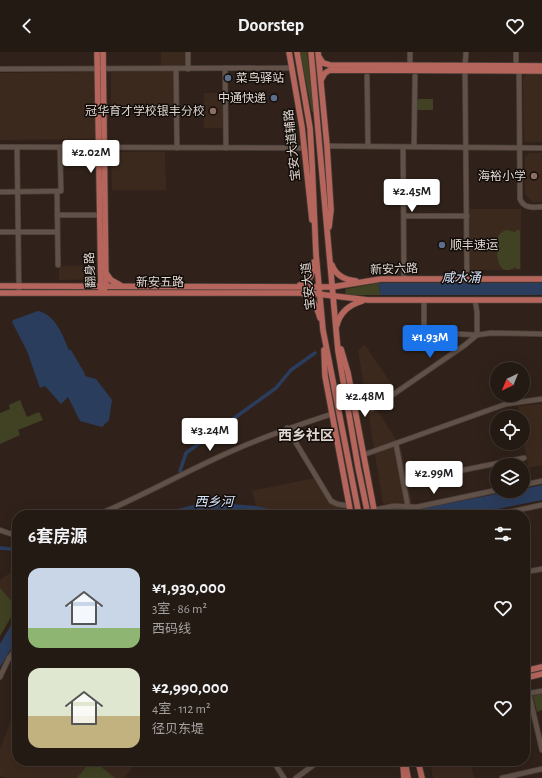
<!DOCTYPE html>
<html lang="zh">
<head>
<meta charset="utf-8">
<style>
  body { margin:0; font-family:"Alegreya Sans","Noto Sans SC",sans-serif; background:#2c231d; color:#f1f3f6; height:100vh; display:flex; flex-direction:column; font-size:15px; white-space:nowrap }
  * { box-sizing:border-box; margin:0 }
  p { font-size:13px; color:#a3a1a0 }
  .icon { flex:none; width:22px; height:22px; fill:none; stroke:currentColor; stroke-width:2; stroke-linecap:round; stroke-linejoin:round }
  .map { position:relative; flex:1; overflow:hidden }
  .sheet { position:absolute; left:12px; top:458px; width:518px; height:256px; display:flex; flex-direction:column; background:#241a14; border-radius:16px; box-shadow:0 4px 16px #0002,0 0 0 1px #413834 }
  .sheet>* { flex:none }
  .needle { width:26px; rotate:223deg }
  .buttons { position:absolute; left:490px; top:310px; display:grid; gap:8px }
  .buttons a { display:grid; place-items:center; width:40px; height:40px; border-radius:50%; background:#241a14; box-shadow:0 4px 16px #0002,0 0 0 1px #413834; font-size:20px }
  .price { position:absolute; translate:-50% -34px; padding:0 9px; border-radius:4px; background:#fff; color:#222; font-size:13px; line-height:26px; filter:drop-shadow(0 1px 2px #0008) }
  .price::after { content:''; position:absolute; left:50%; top:24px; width:12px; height:9px; margin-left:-6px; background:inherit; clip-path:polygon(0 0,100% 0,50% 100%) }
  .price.current { background:#1a73e8; color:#fff }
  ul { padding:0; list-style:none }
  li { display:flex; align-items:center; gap:12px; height:100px; padding:0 16px }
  li span { display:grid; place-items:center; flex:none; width:112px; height:80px; border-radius:12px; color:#555 }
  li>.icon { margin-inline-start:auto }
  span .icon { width:48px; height:48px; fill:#fffc; stroke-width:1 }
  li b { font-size:17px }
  h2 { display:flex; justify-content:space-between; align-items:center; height:48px; padding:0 16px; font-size:17px }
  header { display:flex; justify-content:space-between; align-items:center; height:52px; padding:0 16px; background:#241a14; font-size:18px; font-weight:600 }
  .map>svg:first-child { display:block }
  .built { fill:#3c291e }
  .green { fill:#404223 }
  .water { fill:#2b3d5d }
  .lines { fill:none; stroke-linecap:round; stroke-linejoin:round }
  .canal { stroke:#2b3d5d; stroke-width:3.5 }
  .minor-casing { stroke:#4b403a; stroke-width:6 }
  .major-casing { stroke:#4b403a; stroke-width:7 }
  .minor { stroke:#615148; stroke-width:4.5 }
  .major { stroke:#b5655c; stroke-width:5.5 }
  .service-dot { fill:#5c6f8a; stroke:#130d0a; stroke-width:1.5 }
  .education-dot { fill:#8d6e63; stroke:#130d0a; stroke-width:1.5 }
  .labels { text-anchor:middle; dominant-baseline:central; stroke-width:3; stroke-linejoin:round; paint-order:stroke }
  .poi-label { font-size:12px; fill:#e0d6d1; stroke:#130d0a; text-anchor:end }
  .street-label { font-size:12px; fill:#e0d6d1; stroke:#130d0a }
  .water-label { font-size:13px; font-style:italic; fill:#d5e3fb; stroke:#130d0a }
  .quarter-label { font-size:14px; font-weight:bold; fill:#e0d6d1; stroke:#130d0a }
</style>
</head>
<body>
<header><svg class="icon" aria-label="back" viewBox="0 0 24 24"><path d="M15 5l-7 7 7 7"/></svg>Doorstep<svg class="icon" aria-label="heart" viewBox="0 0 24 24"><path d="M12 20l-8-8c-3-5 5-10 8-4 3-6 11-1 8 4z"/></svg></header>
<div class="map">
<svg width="542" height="726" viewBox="0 0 542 726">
  <rect width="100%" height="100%" fill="#30221a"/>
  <g class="built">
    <rect x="161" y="0" width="26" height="14"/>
    <path d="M176,19L177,55H111V20Z"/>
    <path d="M95,20L96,87L0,88V21Z"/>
    <path d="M527,22H542V90H524L523,27Z"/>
    <rect x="204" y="41" width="18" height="35"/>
    <path d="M111,100H165L166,138H112Z"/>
    <path d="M530,101H542V150H533L525,142V105Z"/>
    <rect x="470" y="157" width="51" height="61"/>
    <path d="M59,214H96L97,227L59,228Z"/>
    <path d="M365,293L394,336L373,351L401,396L412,451L383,452L358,298Z"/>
    <path d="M542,352V413L528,416L523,385V365H520L518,354Z"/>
    <path d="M315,426L330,451L333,453L345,455L347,463H296L256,454L252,439Z"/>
    <path d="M17,516V555L0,536V528Z"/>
    <path d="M14,661L17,663V709H123L132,716L124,726H8L0,724V697Z"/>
    <path d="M430,709H470L474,726H433Z"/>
  </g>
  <g class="green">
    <path d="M300,0H307L314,60H312Z"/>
    <rect x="417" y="47" width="16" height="11"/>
    <path d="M507,178L516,180V178H520V217H516V215C499,225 497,208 497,196C497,192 496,187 499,183C501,180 503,179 507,178Z"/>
    <path d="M379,231L380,243H346L345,242L346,237Z"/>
    <path d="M20,348L27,365L39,360L43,368L18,378L20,383L0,392V361L10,357L9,353Z"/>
    <path d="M0,536L17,555L0,584Z"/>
    <path d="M542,642V658L537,660L533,644Z"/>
    <path d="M91,709H96L95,710L115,726H77Z"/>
  </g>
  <g class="water">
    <path d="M379,231H542V243H380Z"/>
    <path d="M38,259C55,262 63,284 69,298H71L85,322V324L96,327L112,348L109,368L102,375L80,369L68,345L61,352L45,334L40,336L27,299L12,270L13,268Z"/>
    <path d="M542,433V448L467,463H388L387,458L410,459L511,439H523V437Z"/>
    <path d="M206,450L256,454L296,463H153Z"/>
    <path d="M17,563V587L0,615V592Z"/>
  </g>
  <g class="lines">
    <g class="canal">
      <path d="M180,419L186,401L276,336L291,318L315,301"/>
      <path d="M0,496L12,497"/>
    </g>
    <g class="minor-casing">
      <g id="minor">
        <path d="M188,0V17"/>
        <path d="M410,0V16"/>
        <path d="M516,0V14L519,19L520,147C524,157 533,155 542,155"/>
        <path d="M465,14L466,0"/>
        <path d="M225,16L226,96"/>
        <path d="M0,17L292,16"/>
        <path d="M176,17L177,96"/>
        <path d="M465,19L467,228"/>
        <path d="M367,24L368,94"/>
        <path d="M327,94L542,96"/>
        <path d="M0,95L305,96"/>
        <path d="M17,95L19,241"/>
        <path d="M403,95L404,227"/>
        <path d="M414,95L415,24"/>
        <path d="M57,139L58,213"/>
        <path d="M0,140L61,139L60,95"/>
        <path d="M57,163H103"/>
        <path d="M404,164H467"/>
        <path d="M0,180H57"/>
        <path d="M424,248V280L477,283L491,281L542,282"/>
        <path d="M372,357L465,293L477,283V260L475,248"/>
        <path d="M287,376L331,449L337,452L349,454"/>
        <path d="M396,392L408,455"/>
        <path d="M363,403L506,352L542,347"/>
        <path d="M403,430L524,406"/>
        <path d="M523,433L542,429"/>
        <path d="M374,458L394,454L417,455L497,438"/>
        <path d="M97,463C143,444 186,419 232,399C265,384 298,373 332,362"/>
        <path d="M495,463L542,453"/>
        <path d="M0,478L17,484"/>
        <path d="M525,520L542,517"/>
        <path d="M0,625L9,606L17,596"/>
        <path d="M525,642L542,639"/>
        <path d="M529,642L542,698"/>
        <path d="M273,709L284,726"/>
        <path d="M296,726L319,709"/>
        <path d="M502,726L542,717"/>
      </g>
    </g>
    <g class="major-casing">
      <g id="major">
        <path d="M97,0L101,238"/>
        <path d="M103,0L106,234L104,238"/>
        <path d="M289,0L302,75L312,168"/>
        <path d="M297,0L310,76L312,110L316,202L323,278L359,463"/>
        <path d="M311,0L338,299L358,415L368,463"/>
        <path d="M318,0L327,94L331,158L329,175"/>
        <path d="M319,5L323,11L330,13L542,14"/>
        <path d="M321,28L325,21L330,18L542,19"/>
        <path d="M332,213C336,224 346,228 356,229"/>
        <path d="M106,221L111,228L120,233"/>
        <path d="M300,233C311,230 313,220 314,210"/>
        <path d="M0,234L332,235L381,227H542"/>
        <path d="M0,241H309L368,248H542"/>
        <path d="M304,242C314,247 317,256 320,266"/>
        <path d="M337,273C340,260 349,253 362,249"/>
        <path d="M341,297L348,321L375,463"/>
        <path d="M324,298L325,324L351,463"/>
        <path d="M525,619L542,615"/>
        <path d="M525,626L542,622"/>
        <path d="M405,709L408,726"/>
        <path d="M418,709L422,726"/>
        <path d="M403,713L404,726"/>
      </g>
    </g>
    <use href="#minor" class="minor"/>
    <use href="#major" class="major"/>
  </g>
  <g class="service-dot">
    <circle cx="228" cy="26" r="4"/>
    <circle cx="274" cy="46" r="4"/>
    <circle cx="442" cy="193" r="4"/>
  </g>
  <g class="education-dot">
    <circle cx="213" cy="59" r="4"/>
    <circle cx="534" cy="124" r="4"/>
  </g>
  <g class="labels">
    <g class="poi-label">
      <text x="236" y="26" text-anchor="start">菜鸟驿站</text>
      <text x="266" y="46">中通快递</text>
      <text x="205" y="59">冠华育才学校银丰分校</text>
      <text x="526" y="124">海裕小学</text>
      <text x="450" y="193" text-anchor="start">顺丰速运</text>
    </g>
    <g class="street-label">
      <text transform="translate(292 93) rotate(-96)">宝安大道辅路</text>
      <text transform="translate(394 217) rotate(-2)">新安六路</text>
      <text transform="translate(90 218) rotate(-93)">翻身路</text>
      <text x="160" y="230">新安五路</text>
      <text transform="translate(308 234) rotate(-96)">宝安大道</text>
    </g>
    <g class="water-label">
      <text x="461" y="226">咸水涌</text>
      <text x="214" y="450">西乡河</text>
    </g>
    <g class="quarter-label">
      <text x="306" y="384">西乡社区</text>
    </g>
  </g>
</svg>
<div class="buttons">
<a><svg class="needle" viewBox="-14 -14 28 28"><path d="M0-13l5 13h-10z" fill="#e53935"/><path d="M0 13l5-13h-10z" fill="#a3a1a0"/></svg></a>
<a><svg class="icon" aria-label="locate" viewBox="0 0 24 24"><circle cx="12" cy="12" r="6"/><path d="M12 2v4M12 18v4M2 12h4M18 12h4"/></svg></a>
<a><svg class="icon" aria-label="layers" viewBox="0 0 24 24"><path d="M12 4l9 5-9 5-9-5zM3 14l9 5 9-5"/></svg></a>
</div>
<b class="price" style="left:91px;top:122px">¥2.02M</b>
<b class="price" style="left:412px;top:161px">¥2.45M</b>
<b class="price current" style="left:430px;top:307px">¥1.93M</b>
<b class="price" style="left:365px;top:366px">¥2.48M</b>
<b class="price" style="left:210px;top:400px">¥3.24M</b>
<b class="price" style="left:434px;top:443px">¥2.99M</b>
<section class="sheet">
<h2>6套房源<svg class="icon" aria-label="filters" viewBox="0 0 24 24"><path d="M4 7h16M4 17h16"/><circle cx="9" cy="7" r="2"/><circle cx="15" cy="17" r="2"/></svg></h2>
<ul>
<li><span style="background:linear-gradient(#c9d6e8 75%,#8fb573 0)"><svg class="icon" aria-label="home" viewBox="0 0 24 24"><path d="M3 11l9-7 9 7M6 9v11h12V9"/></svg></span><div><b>¥1,930,000</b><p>3室 · 86 m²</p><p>西码线</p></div><svg class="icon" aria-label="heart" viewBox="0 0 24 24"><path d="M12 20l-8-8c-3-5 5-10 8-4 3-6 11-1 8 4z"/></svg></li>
<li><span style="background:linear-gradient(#dfe7d0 60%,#c2b280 0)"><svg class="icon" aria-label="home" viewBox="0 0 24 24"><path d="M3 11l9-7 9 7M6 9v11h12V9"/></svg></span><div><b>¥2,990,000</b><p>4室 · 112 m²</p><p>径贝东堤</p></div><svg class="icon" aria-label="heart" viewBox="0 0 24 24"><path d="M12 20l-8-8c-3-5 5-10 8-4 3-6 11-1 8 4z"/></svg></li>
</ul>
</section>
</div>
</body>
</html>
